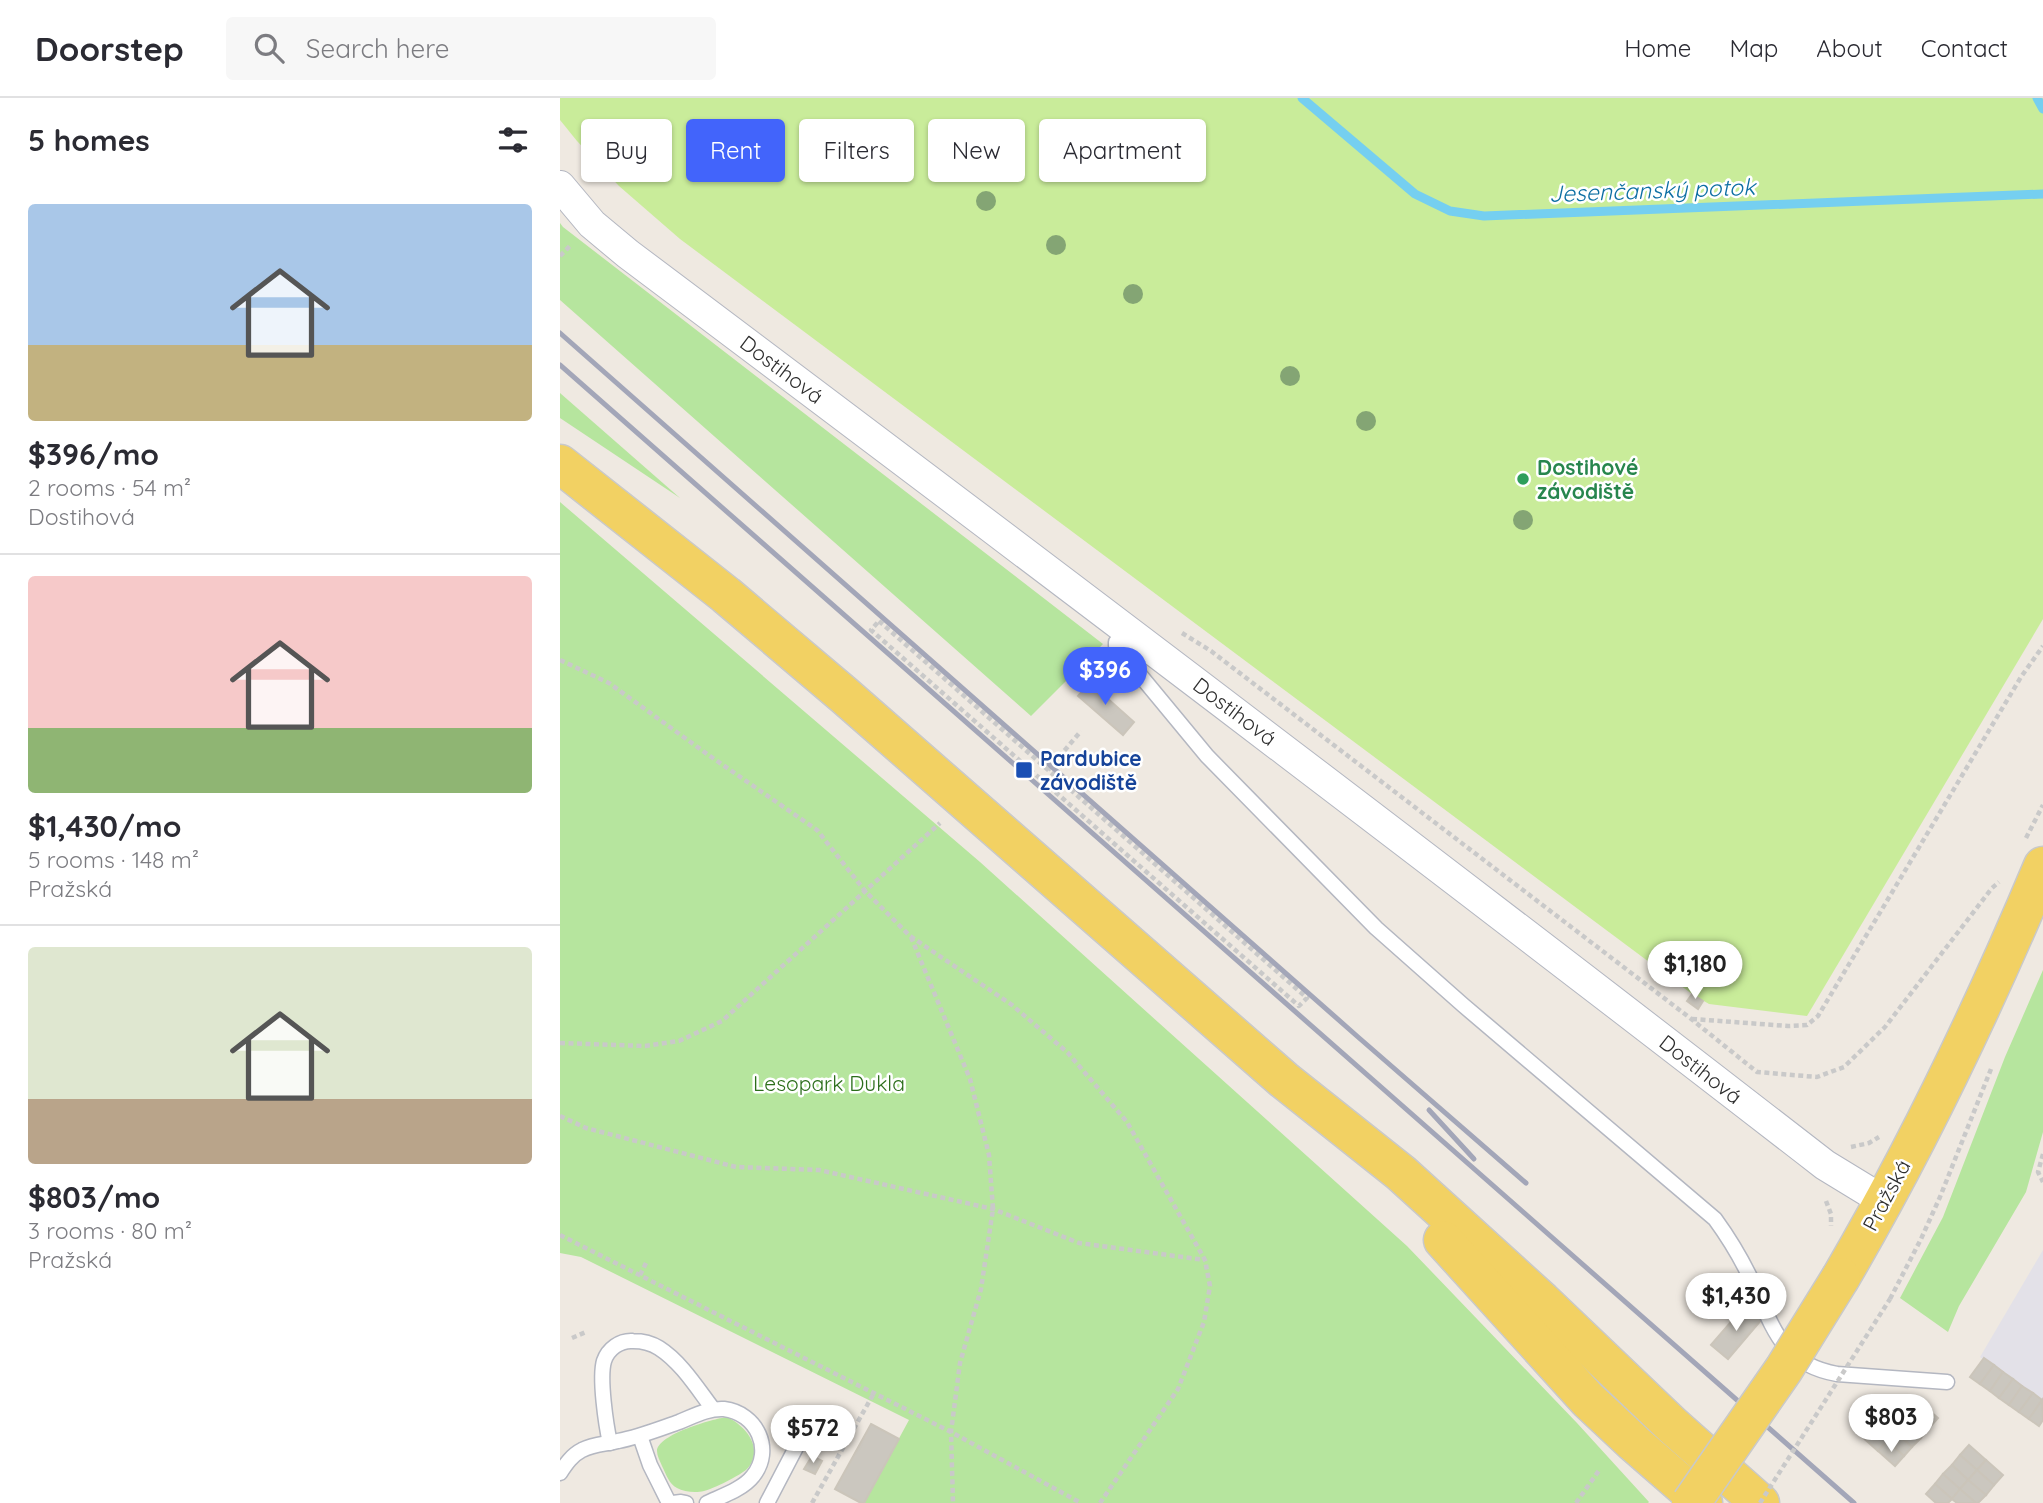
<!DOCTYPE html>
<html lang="en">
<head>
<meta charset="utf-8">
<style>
  body { margin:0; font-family:Quicksand,sans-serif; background:#f7f7f7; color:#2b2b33; height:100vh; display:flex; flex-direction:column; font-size:26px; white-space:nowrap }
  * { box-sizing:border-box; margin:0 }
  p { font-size:23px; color:#7c7c81 }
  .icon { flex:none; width:38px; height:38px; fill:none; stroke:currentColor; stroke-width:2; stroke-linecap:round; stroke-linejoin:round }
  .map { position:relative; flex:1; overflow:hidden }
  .panel { display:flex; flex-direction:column; background:#fff; width:560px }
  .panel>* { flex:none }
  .guide { position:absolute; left:21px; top:21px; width:665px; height:63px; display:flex; gap:14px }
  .price { position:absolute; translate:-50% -60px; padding:0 16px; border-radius:24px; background:#fff; color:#222; font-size:23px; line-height:46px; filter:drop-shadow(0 2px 4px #0008) }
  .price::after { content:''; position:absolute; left:50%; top:42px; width:21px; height:16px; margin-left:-10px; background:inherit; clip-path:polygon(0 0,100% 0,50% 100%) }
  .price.on { background:#4264fb; color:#fff }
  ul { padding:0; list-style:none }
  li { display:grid; align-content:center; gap:14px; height:371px; padding:0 28px }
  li+li { border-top:2px solid #e1e1e2 }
  li span { display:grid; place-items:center; height:217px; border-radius:7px; color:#555 }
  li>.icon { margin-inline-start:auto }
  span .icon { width:126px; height:126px; fill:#fffc; stroke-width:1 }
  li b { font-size:30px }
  h2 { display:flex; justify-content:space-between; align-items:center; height:84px; padding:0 28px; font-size:30px }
  .tag { padding:0 24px; border-radius:7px; background:#fff; box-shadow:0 2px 5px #0004; font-size:24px; line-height:63px }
  .tag.on { background:#4264fb; color:#fff }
  header { display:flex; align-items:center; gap:42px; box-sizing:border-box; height:98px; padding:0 35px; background:#fff; border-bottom:2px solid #e1e1e2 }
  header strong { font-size:33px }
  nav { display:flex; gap:38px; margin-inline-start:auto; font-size:24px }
  .search { width:490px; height:63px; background:#f7f7f7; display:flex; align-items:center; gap:18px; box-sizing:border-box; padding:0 24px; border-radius:7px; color:#7c7c81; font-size:26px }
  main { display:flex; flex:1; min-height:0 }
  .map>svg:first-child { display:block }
  .industrial { fill:#e3e1e8 }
  .green { fill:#b6e59e }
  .pitch { fill:#c9ec9a }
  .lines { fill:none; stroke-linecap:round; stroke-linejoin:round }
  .stream { stroke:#75cff0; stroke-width:9 }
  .building { fill:#cbc7bf; stroke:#cbc5ba; stroke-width:2 }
  .lane-casing { stroke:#b4b7c1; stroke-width:17 }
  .street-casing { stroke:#b4b7c1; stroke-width:32 }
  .primary-casing { stroke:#c9c9c9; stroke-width:41 }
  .path { stroke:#c9c9c9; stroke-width:4.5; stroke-dasharray:5 3.5; stroke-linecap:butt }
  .lane { stroke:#fff; stroke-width:14 }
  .street { stroke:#fff; stroke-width:30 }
  .primary { stroke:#f2d163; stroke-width:38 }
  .rail { stroke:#a3a6b8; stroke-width:5 }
  .primary-bridge-casing { stroke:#c9c9c9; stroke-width:41; stroke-linecap:butt }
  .path-bridge { stroke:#c9c9c9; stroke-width:4.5; stroke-dasharray:5 3.5; stroke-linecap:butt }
  .primary-bridge { stroke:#f2d163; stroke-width:38 }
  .tree { fill:#84a574 }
  .leisure-dot { fill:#2e9e5b; stroke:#fff; stroke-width:2.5 }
  .transit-dot { fill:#1a4fb4; stroke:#fff; stroke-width:2.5 }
  .labels { text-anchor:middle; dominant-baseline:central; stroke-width:5; stroke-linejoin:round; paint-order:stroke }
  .street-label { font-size:21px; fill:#2e2e2e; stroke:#fff }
  .leisure-label { font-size:21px; font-weight:bold; fill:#27864d; stroke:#fff; text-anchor:start }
  .transit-label { font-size:21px; font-weight:bold; fill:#164399; stroke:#fff; text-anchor:start }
  .park-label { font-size:21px; fill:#2c6e1b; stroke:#fff }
  .water-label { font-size:23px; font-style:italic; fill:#0d6fa3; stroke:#fff }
</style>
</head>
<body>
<header>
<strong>Doorstep</strong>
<div class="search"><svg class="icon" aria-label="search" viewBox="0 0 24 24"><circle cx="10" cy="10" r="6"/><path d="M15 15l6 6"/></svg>Search here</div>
<nav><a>Home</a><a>Map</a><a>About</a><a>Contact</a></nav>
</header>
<main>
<section class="panel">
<h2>5 homes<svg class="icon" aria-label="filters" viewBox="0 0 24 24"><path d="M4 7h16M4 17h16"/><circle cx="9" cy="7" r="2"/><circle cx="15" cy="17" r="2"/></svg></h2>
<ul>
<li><span style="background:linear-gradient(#a9c7e8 65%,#c2b280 0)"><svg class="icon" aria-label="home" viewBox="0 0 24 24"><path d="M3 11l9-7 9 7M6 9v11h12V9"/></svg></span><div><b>$396/mo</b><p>2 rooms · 54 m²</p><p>Dostihová</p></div></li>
<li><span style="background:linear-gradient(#f6c9c9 70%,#8fb573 0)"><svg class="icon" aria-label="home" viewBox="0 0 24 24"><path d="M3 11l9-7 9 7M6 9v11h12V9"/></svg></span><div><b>$1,430/mo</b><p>5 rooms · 148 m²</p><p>Pražská</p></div></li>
<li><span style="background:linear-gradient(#dfe7d0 70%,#b9a48a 0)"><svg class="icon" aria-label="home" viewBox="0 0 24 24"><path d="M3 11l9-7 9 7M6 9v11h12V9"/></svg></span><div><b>$803/mo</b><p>3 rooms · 80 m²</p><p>Pražská</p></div></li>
</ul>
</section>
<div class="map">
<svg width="1483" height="1405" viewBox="0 0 1483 1405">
  <rect width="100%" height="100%" fill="#efe9e1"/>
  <path class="industrial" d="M1483,1152V1303L1420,1259Z"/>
  <g class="green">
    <path d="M0,125L3,129L543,546L471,618L0,202Z"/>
    <path d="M0,295L120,400L0,320Z"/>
    <path d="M0,404L420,764L847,1148L1017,1325L1089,1404L1088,1405H304L349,1322L21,1159L0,1155Z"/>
    <path d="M1483,872V1034L1466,1094L1399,1208L1388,1234L1340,1200L1383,1119L1445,959Z"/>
    <path d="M167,1319C186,1328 205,1351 187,1371C181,1377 153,1391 144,1393C136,1395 124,1394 117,1390C109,1386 106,1376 102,1368C100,1363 97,1358 97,1353C98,1336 153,1321 167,1319Z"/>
  </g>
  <path class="pitch" d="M0,0H1483V521L1247,918L1149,906L1132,896L120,141L59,88L17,43L0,22Z"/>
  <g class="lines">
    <g class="stream">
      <path d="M742,0L855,96L890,113L924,118L1483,96"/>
      <path d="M1477,0L1483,11"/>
    </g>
  </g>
  <g class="building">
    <path d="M535,579L543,586L538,592L574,624L563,637L518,598Z"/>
    <path d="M1132,896L1143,903L1138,911L1127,903Z"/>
    <path d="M1184,1209L1189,1213L1186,1217L1189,1219L1194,1214L1202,1221L1168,1261L1151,1247Z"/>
    <path d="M1424,1260L1434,1267L1420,1286L1410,1279Z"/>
    <path d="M1434,1267L1443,1274L1430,1293L1420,1286Z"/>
    <path d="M1443,1274L1453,1281L1439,1300L1430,1293Z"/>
    <path d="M1453,1281L1462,1288L1449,1307L1439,1300Z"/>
    <path d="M1462,1288L1473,1295L1459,1314L1449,1307Z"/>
    <path d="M1473,1295L1482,1302L1469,1321L1459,1314Z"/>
    <path d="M1335,1301L1352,1315L1343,1325L1326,1310Z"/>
    <path d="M1482,1302L1483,1322L1479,1328L1469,1321Z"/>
    <path d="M1361,1305L1378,1320L1369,1330L1352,1315Z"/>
    <path d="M1326,1310L1343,1325L1335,1334L1318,1319Z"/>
    <path d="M1352,1315L1369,1330L1361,1340L1343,1325Z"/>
    <path d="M1318,1319L1335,1334L1327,1343L1310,1328Z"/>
    <path d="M1343,1325L1361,1340L1352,1349L1335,1334Z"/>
    <path d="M311,1326L339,1341L304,1405H301L275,1391Z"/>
    <path d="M1310,1328L1327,1343L1318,1353L1301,1338Z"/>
    <path d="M1335,1334L1352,1349L1344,1358L1327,1343Z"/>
    <path d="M1327,1343L1344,1358L1335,1368L1318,1353Z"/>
    <path d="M1409,1347L1426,1362L1417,1372L1400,1357Z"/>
    <path d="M1400,1357L1417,1372L1408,1382L1392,1367Z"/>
    <path d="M252,1358L262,1363L255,1376L244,1371Z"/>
    <path d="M1426,1362L1443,1377L1434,1387L1417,1372Z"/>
    <path d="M1392,1367L1408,1382L1400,1391L1383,1376Z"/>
    <path d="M1417,1372L1434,1387L1426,1397L1408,1382Z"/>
    <path d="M1383,1376L1400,1391L1392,1401L1375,1386Z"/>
    <path d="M1408,1382L1426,1397L1418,1405H1416L1400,1391Z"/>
    <path d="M1375,1386L1392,1401L1388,1405H1376L1366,1396Z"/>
    <path d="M1400,1391L1416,1405H1397L1392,1401Z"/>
  </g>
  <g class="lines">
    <g class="lane-casing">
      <g id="lane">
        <path d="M556,544V548L647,658L816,830L903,907L1155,1121C1171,1143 1185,1167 1196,1192C1215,1236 1226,1267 1277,1276L1387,1284"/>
        <path d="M80,1338L90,1367L109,1405"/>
        <path d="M50,1345C46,1327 39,1280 44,1263C48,1251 60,1242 73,1243C81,1243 91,1245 99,1250C121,1264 137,1290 153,1311"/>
        <path d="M0,1375C6,1366 12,1357 22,1352C33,1346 46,1346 58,1343C79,1339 99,1331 119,1324C134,1318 148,1310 164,1311C197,1315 214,1352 193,1378C183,1391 162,1398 147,1405"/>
        <path d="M113,1405L121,1404L126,1405"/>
        <path d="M207,1405L243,1336"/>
      </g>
    </g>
    <g class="street-casing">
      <path id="street" d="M0,88L32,126L68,156C469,457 869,760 1265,1067L1324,1103"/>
    </g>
    <g class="primary-casing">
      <g id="primary">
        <path d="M0,366L166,497L284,597L724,982L841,1075L982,1203L1112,1327L1200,1405"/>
        <path d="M883,1142L1028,1302L1074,1345L1143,1405"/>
        <path d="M1281,1179C1358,1047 1424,909 1483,768"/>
      </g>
    </g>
    <g class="path">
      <path d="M0,158L12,146"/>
      <path d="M319,523L747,900L739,908L311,532Z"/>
      <path d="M622,535L651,553L1130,920L1197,974L1257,979L1284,969L1325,929L1432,790L1439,784"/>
      <path d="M0,562L49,585L147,656L257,732L305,793L350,838L452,907L508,955L567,1024L645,1162L650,1188L644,1224L618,1291L540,1405"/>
      <path d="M488,672L521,633"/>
      <path d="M1466,740L1483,707"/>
      <path d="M351,839L410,981L429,1057L433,1111L421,1191L400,1265L391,1334L393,1405"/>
      <path d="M1132,921L1228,928L1247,927L1258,918L1461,579L1483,548"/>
      <path d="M0,945L85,948L119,943L162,923L380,725"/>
      <path d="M0,1018L26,1030L176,1069L259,1072L433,1111L519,1145L645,1162"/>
      <path d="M1291,1049L1309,1045L1319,1039"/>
      <path d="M1483,1056L1478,1074L1483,1084"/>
      <path d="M1266,1103L1271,1116V1128"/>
      <path d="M0,1137L391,1334L521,1405"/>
      <path d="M80,1177L86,1165"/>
      <path d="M1330,1201L1361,1141L1380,1099L1431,971"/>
      <path d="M12,1240L26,1234"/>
      <path d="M252,1405L314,1295"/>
      <path d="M1016,1405L1040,1371"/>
    </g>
    <use href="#lane" class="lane"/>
    <use href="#street" class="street"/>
    <use href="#primary" class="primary"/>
    <g class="rail">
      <path d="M0,235L798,939L966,1085"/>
      <path d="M0,267L1294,1405"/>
      <path d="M869,1012L914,1061"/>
    </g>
    <g class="primary-bridge-casing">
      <path id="primary-bridge" d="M1131,1405L1224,1271L1281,1179"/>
    </g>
    <path class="path-bridge" d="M1200,1405L1330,1201"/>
    <use href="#primary-bridge" class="primary-bridge"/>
  </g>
  <g class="tree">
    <circle cx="426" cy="103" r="10"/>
    <circle cx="496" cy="147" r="10"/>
    <circle cx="573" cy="196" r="10"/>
    <circle cx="730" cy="278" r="10"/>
    <circle cx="806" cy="323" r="10"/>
    <circle cx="963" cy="422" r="10"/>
  </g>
  <circle class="leisure-dot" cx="963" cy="381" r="7"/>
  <rect class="transit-dot" x="455" y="663" width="18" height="18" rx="3.5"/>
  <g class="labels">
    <g class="street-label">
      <text transform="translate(222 271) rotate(37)">Dostihová</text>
      <text transform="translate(675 613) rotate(37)">Dostihová</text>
      <text transform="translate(1141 971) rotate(38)">Dostihová</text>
      <text transform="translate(1326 1097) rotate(-62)">Pražská</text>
    </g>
    <g class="leisure-label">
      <text x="977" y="369">Dostihové<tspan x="977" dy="24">závodiště</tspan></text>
    </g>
    <g class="transit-label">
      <text x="480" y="660">Pardubice<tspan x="480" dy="24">závodiště</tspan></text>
    </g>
    <g class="park-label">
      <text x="269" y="985">Lesopark Dukla</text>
    </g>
    <g class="water-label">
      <text transform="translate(1092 92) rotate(-2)">Jesenčanský potok</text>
    </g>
  </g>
</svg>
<b class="price on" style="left:545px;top:609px">$396</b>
<b class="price" style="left:1135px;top:903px">$1,180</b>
<b class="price" style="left:1176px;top:1235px">$1,430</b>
<b class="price" style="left:1331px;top:1356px">$803</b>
<b class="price" style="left:253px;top:1367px">$572</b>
<div class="guide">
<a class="tag">Buy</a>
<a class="tag on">Rent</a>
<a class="tag">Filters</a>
<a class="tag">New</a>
<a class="tag">Apartment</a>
</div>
</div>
</main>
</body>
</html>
